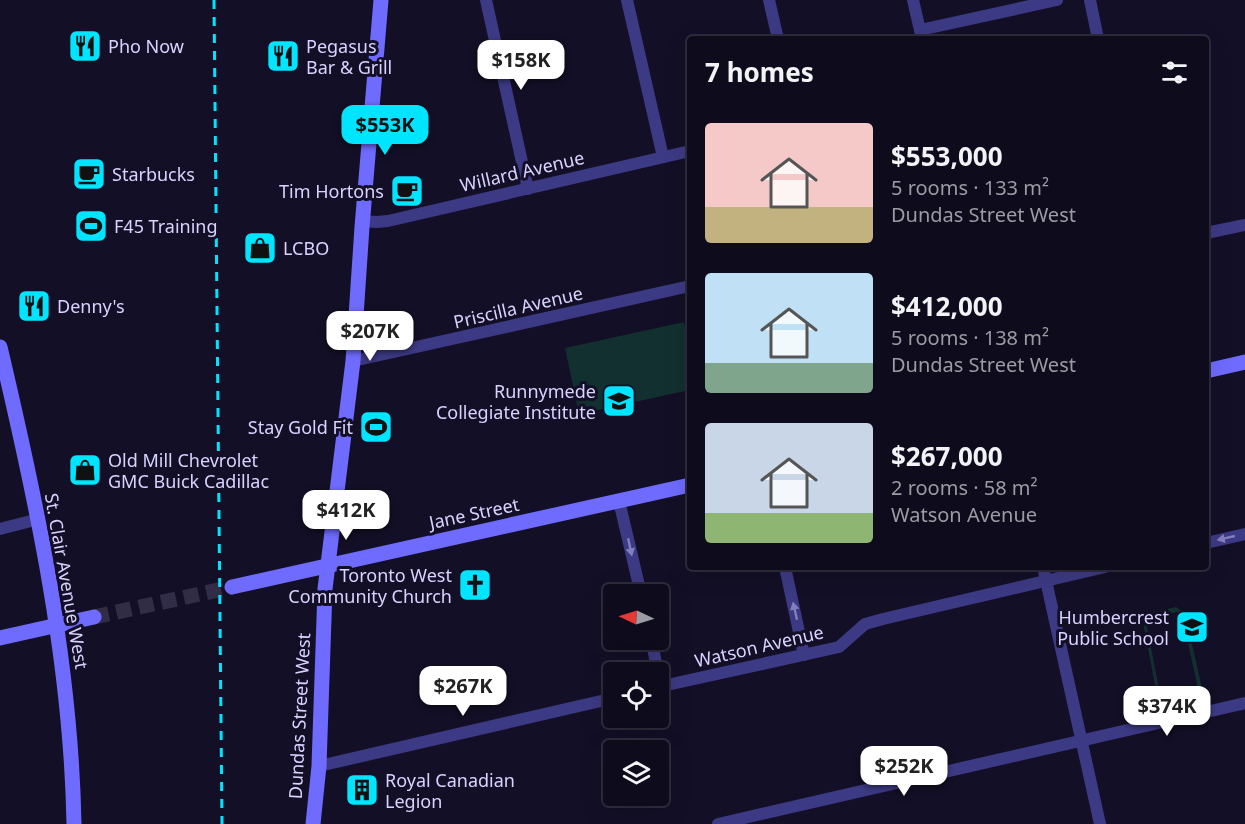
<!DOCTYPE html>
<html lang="en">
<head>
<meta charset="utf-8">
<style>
  body { margin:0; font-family:"Noto Sans",sans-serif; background:#171425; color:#f1f3f6; height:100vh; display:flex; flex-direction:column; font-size:22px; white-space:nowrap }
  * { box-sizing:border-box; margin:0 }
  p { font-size:20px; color:#9b9ba3 }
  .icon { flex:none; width:33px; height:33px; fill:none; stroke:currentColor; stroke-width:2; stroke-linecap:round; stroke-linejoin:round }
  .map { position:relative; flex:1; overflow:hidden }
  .drawer { position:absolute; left:687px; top:36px; width:522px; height:534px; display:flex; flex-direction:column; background:#0e0b1c; border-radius:6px; box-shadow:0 6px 24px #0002,0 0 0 2px #2e2b3b }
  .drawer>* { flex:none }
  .needle { width:39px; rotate:274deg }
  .controls { position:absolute; left:603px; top:584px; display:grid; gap:12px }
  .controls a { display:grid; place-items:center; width:66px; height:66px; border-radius:6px; background:#0e0b1c; box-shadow:0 6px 24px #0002,0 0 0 2px #2e2b3b; font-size:30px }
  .price { position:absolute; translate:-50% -51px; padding:0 14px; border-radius:12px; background:#fff; color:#222; font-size:20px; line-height:39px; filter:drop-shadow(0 2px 3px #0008) }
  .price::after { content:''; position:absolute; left:50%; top:36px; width:18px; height:14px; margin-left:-9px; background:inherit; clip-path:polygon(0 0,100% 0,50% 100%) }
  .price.on { background:#00e5ff; color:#111 }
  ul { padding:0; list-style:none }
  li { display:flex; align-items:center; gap:18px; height:150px; padding:0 18px }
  li span { display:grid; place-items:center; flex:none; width:168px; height:120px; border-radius:6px; color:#555 }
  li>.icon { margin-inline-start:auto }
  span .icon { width:72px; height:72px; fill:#fffc; stroke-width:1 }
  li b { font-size:26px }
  h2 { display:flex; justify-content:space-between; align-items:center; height:72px; padding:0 18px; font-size:26px }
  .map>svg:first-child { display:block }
  .pitch { fill:#12302f; fill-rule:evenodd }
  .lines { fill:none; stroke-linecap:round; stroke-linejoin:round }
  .secondary-tunnel { stroke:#312d47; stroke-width:15; stroke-dasharray:15 8; stroke-linecap:butt }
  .minor { stroke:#3d3a85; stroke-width:12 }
  .secondary { stroke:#6f6bff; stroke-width:15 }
  .rail { stroke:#00e5ff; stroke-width:3; stroke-dasharray:9 8; stroke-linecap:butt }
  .oneway { fill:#837fbc }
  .labels { text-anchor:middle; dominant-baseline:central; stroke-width:6; stroke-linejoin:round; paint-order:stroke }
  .poi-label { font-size:18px; fill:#d9d4ff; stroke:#130f26; text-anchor:start }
  .street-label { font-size:18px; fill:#d9d4ff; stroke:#130f26 }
</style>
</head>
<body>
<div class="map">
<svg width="1245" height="824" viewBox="0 0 1245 824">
  <rect width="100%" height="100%" fill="#130f26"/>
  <g class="pitch">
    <path d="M684,322L690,349V390L579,414L565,348Z"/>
    <path d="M1176,607L1185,613L1201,684C1199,704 1187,702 1170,706L1160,700L1157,695L1143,622L1149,613ZM1177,612L1182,616L1197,684L1196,693L1194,696C1181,699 1170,705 1160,694L1146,622L1151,617Z"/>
  </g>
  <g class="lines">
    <path class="secondary-tunnel" d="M94,617L232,587"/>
    <g class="minor">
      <path d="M486,0L528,189"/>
      <path d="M627,0L663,157"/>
      <path d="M769,0L778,39"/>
      <path d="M913,0L922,39"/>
      <path d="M1090,0L1098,39"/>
      <path d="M920,30L1057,0"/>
      <path d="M362,221L377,222L388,221L690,151"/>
      <path d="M1206,233L1245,225"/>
      <path d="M353,361L690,286"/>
      <path d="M619,501L641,594"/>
      <path d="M0,529L39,519"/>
      <path d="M1206,543L1245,534"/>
      <path d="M785,567L804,655"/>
      <path d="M1043,567L1100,824"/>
      <path d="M651,639L658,672"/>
      <path d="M658,687L839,647L865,624L883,619L1105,567"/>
      <path d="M319,766L614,698"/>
      <path d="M718,824L1245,703"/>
    </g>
    <g class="secondary">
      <path d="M0,347C37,504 71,662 74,824"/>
      <path d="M1206,371L1245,362"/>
      <path d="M232,587L690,485"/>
      <path d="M0,638L94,617"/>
      <path d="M313,824L319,766L325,589L353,361L362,227L381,0"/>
    </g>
    <path class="rail" d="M214,0L222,824"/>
  </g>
  <defs><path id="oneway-solid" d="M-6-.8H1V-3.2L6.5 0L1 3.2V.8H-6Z" transform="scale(1.5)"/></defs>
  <g class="oneway">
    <use href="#oneway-solid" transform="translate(1226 538) rotate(167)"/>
    <use href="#oneway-solid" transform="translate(630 547) rotate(78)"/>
    <use href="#oneway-solid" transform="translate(795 611) rotate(-103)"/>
  </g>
  <defs>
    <g id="restaurant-square" transform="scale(1.725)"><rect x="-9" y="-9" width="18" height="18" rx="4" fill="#00e5ff" stroke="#130f26"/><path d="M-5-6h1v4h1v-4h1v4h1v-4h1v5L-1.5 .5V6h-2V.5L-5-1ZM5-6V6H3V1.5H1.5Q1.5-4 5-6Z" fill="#111"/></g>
    <g id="cafe-square" transform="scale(1.725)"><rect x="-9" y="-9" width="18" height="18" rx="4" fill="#00e5ff" stroke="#130f26"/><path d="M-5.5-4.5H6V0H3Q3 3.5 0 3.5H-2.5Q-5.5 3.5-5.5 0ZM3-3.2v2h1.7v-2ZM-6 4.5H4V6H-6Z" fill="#111"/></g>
    <g id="stadium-square" transform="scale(1.725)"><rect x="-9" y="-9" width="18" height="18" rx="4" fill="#00e5ff" stroke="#130f26"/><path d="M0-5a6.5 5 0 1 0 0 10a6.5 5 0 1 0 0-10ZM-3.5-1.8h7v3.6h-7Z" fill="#111"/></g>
    <g id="shop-square" transform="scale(1.725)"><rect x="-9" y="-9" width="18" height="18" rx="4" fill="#00e5ff" stroke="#130f26"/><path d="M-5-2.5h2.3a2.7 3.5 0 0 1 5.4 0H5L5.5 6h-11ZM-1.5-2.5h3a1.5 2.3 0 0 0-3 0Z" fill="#111"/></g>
    <g id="school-square" transform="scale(1.725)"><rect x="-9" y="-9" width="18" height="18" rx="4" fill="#00e5ff" stroke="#130f26"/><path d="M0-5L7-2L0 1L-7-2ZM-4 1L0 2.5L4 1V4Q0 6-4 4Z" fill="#111"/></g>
    <g id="church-square" transform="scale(1.725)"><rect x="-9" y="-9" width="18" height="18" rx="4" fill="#00e5ff" stroke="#130f26"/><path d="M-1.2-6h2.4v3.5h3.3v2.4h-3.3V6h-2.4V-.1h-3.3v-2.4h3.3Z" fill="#111"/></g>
    <g id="building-square" transform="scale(1.725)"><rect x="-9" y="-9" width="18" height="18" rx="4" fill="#00e5ff" stroke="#130f26"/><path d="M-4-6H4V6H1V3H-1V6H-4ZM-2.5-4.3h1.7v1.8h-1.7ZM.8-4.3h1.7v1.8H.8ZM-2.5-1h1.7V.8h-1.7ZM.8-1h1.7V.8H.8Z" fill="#111"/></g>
  </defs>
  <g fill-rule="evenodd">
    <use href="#restaurant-square" x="85" y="46"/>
    <use href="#restaurant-square" x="283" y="56"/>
    <use href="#cafe-square" x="89" y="174"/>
    <use href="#cafe-square" x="407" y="191"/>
    <use href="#stadium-square" x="91" y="226"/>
    <use href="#shop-square" x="260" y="248"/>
    <use href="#restaurant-square" x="34" y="306"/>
    <use href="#school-square" x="619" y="401"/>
    <use href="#stadium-square" x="376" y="427"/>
    <use href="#shop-square" x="85" y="470"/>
    <use href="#church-square" x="475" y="585"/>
    <use href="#school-square" x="1192" y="627"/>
    <use href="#building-square" x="362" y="790"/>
  </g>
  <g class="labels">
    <g class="poi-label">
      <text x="108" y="46">Pho Now</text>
      <text x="306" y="46">Pegasus<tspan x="306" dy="21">Bar &amp; Grill</tspan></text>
      <text x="112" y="174">Starbucks</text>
      <text x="384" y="191" text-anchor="end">Tim Hortons</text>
      <text x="114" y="226">F45 Training</text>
      <text x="283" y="248">LCBO</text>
      <text x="57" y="306">Denny's</text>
      <text x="596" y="391" text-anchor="end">Runnymede<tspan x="596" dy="21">Collegiate Institute</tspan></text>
      <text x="353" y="427" text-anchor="end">Stay Gold Fit</text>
      <text x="108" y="460">Old Mill Chevrolet<tspan x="108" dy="21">GMC Buick Cadillac</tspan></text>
      <text x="452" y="575" text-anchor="end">Toronto West<tspan x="452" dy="21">Community Church</tspan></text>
      <text x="1169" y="617" text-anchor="end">Humbercrest<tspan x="1169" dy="21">Public School</tspan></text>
      <text x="385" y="780">Royal Canadian<tspan x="385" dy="21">Legion</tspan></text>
    </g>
    <g class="street-label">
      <text transform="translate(522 171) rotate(-13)">Willard Avenue</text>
      <text transform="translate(518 307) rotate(-13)">Priscilla Avenue</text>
      <text transform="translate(474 513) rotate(-12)">Jane Street</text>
      <text transform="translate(67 581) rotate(80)">St. Clair Avenue West</text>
      <text transform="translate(759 646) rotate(-13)">Watson Avenue</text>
      <text transform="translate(299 716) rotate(-87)">Dundas Street West</text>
    </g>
  </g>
</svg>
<div class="controls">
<a><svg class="needle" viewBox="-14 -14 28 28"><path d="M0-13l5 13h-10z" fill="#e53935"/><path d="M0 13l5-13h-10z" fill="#9b9ba3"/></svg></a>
<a><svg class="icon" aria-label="locate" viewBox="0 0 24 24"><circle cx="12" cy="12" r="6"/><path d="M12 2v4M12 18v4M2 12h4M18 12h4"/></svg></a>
<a><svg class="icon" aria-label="layers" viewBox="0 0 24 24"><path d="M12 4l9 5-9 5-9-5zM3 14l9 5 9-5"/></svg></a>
</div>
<b class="price" style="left:521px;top:91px">$158K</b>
<b class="price on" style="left:385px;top:156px">$553K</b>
<b class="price" style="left:370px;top:362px">$207K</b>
<b class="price" style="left:346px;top:541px">$412K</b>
<b class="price" style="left:463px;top:717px">$267K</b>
<b class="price" style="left:1167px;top:737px">$374K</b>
<b class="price" style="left:904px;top:797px">$252K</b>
<section class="drawer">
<h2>7 homes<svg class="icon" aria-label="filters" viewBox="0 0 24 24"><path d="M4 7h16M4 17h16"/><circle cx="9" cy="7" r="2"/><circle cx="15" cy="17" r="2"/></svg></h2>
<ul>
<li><span style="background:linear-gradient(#f6c9c9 70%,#c2b280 0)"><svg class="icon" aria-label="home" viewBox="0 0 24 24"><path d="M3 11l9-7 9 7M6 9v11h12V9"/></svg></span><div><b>$553,000</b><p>5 rooms · 133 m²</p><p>Dundas Street West</p></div></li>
<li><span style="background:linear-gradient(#bfe0f5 75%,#7fa58c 0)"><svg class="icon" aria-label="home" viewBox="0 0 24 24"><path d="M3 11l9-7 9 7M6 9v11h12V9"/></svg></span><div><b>$412,000</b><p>5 rooms · 138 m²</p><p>Dundas Street West</p></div></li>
<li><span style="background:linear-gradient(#c9d6e8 75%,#8fb573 0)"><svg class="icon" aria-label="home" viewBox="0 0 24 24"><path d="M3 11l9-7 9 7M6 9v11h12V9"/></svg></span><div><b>$267,000</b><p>2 rooms · 58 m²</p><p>Watson Avenue</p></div></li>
</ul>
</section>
</div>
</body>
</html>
